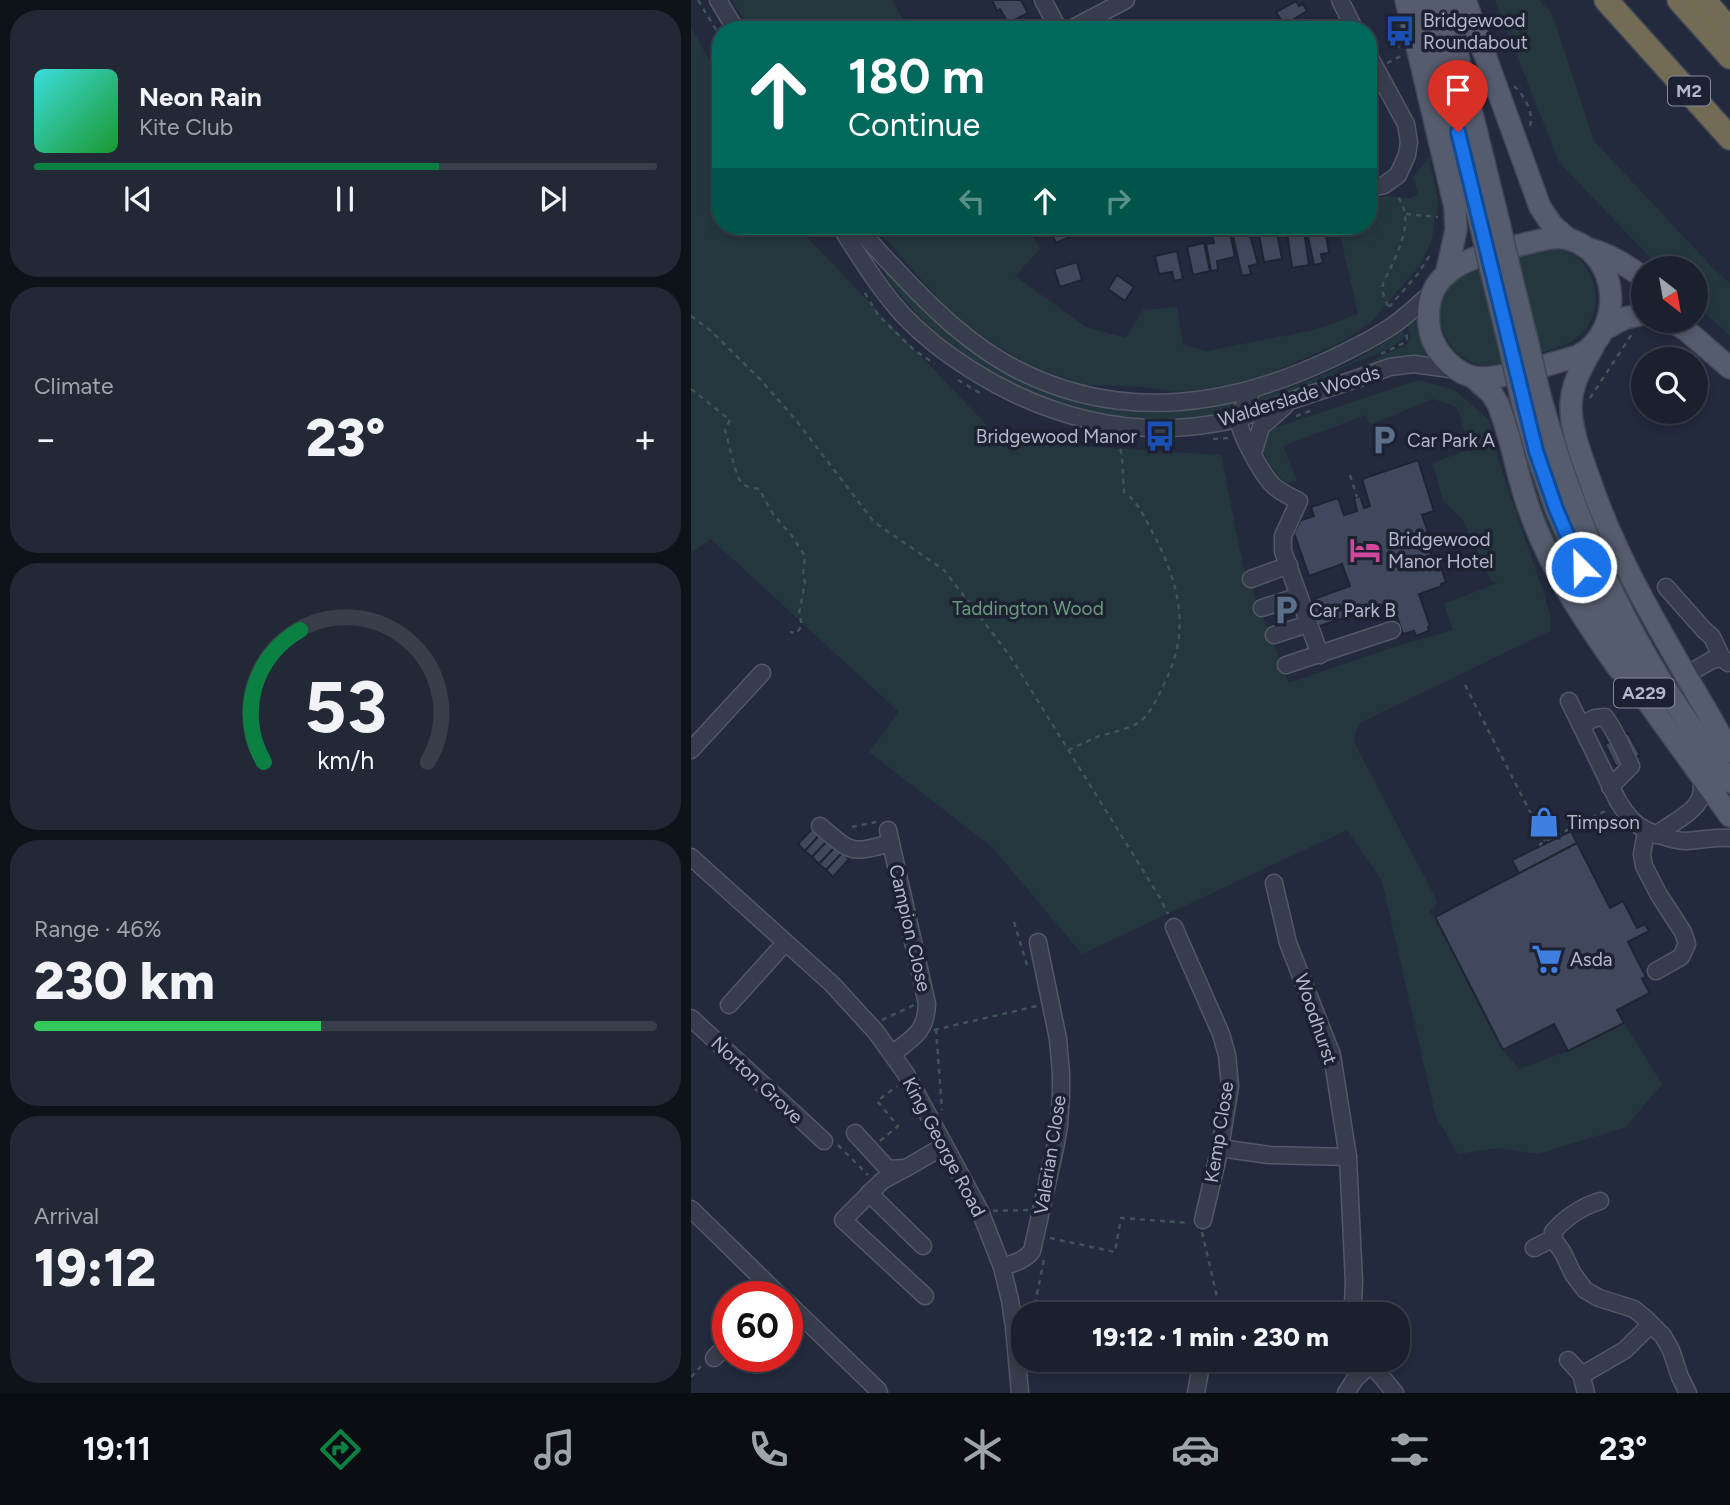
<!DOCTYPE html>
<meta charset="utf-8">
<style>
:root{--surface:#1a202e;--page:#232836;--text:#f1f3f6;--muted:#9fa3aa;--line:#383e4a;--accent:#0b8043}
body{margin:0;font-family:Figtree,sans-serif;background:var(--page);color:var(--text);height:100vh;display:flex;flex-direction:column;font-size:26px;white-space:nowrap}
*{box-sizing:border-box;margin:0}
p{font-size:23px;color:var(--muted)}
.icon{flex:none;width:38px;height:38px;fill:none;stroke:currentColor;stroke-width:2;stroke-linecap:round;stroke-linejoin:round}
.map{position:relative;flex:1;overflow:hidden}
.panel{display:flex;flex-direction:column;gap:10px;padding:10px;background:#0e1219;width:691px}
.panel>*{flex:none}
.guide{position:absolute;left:21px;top:21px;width:665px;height:214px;border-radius:28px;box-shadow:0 4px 10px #0003,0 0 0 2px var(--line);background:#00695c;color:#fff;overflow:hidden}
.needle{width:46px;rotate:149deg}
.fabs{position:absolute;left:940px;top:256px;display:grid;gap:14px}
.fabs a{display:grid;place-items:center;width:77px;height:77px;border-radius:50%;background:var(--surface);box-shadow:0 4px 10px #0003,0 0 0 2px var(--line);font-size:35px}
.speed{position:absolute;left:21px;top:1281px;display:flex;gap:14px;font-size:35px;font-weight:700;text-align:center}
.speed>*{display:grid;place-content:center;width:91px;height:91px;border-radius:50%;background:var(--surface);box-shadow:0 4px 10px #0003,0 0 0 2px var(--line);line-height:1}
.speed .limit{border:10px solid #d22;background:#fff;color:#111}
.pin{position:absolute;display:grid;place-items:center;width:60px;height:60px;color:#fff;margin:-72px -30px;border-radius:50% 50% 50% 0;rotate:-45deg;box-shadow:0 0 7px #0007}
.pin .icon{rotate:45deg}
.me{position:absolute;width:77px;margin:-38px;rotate:337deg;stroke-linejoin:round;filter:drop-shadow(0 0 5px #0008)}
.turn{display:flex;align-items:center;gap:24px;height:147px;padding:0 21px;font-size:32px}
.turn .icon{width:91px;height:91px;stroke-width:2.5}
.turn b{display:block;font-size:49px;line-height:60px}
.lanes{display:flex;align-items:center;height:66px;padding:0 21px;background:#0003;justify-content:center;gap:35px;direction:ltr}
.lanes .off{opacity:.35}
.big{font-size:52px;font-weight:800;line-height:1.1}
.panel .widget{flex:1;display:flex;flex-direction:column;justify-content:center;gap:10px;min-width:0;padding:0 24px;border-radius:28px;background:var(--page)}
.panel .dial{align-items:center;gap:0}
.dial svg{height:182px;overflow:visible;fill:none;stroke:var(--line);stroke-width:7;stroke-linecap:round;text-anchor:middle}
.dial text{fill:var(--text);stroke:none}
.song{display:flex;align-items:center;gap:21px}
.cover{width:84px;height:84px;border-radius:10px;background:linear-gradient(135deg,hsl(180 70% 55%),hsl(130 70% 35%))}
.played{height:7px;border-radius:4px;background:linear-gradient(90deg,var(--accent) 65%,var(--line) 65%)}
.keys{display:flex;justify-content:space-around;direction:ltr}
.heat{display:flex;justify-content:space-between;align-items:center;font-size:38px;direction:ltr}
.charge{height:10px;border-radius:5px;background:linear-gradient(90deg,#34c759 46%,var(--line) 0)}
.trip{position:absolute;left:320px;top:1302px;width:399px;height:70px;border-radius:28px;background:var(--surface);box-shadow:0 4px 10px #0003,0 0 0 2px var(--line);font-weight:800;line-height:70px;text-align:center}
.menu{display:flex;height:112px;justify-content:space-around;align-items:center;background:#0a0d12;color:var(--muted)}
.menu .icon{width:49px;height:49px}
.menu .on{color:var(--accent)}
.menu b{font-size:32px;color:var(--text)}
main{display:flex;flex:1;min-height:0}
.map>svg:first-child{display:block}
.green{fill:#25373e}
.building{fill:#3f485c;stroke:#1e2434;stroke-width:2}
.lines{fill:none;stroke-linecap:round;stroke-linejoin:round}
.minor-casing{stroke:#525868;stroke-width:19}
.major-casing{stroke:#404656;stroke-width:24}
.highway-casing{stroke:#3f4555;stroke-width:26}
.path{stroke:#405358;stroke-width:2.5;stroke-dasharray:5 5;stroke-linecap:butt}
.minor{stroke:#373d4d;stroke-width:16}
.major{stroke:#555c6d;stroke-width:21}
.highway{stroke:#736c54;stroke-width:23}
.major-bridge-casing{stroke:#404656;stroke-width:24;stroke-linecap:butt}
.major-bridge{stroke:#555c6d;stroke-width:21}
.route-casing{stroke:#114b97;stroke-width:18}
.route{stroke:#1a73e8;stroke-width:12}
.labels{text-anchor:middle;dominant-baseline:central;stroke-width:7;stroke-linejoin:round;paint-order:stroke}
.shield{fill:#1c2232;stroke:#868b9b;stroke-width:2}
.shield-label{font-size:18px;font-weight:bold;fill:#b3b8c8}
.poi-label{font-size:19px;fill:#b3b8c8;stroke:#1c2232;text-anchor:start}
.street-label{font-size:19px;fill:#b3b8c8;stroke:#1c2232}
.park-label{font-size:19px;fill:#6a9a7c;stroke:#1c2232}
</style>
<main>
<section class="panel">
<div class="widget">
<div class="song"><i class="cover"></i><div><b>Neon Rain</b><p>Kite Club</p></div></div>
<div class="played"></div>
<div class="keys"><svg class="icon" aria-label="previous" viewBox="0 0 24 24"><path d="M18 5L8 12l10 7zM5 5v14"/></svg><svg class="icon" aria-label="pause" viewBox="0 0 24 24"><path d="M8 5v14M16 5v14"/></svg><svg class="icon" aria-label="next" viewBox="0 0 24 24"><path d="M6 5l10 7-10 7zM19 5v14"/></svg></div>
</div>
<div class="widget"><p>Climate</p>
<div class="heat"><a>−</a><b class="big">23°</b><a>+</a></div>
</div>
<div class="widget dial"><svg viewBox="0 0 100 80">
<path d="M14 69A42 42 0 1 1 86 69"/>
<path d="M14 69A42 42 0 0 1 30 11" stroke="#0b8043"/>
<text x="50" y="56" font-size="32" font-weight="700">53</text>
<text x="50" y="72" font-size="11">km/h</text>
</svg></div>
<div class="widget"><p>Range · 46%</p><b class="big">230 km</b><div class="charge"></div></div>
<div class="widget"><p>Arrival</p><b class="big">19:12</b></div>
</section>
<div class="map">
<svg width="1039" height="1393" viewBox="0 0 1039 1393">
<rect width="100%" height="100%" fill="#232a3d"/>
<g class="green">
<path d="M41,0H201L218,30H59Z"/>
<path d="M804,0H848L861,14L903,141L1023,269L1039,283V336L1005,305L1004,268H969L868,162Z"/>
<path d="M0,27L30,81V226H109L114,235L311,441L530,455L552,566L598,683L706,646L762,630L753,604L807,583L799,580L772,520L752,500L742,463L779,449L766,407L742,399L679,425L675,415L592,446L606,481L596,483C582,473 577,461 571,446L580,429L727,380L764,390L798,420L811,471L853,594L859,614V631L669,723L665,731L663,742L746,901L744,906L738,912L744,917L812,1050L828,1069L877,1051L933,1023L971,1084L935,1127L847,1154L807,1148L767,1154L745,1117L691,881L656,830L391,954L301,847L178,752L208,712L20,539L0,553Z"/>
<path d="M738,158L747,201L741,239L730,264L680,322L651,342L578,374L536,386L492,392L451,387L393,385L339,366L285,332L254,306L183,226H335L349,249L324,276L395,327L435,338L452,310L486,307L492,345L516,351L623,330L667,314L647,226H677V198L695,196L719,198L728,194L721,178Z"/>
<path d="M857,249C864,250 873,250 879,253C906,267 913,308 893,331C881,344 865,348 849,353L826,255Z"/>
<path d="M790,268L812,364C801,365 790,367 780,362C749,348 736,302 765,280C771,274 781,271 790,268Z"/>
<path d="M197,272L243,319L407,405L447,410L482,412L550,402L544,411C434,437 316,403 235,324C220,308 207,292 194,275Z"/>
<path d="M723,320L726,321L727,333L735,355V358L651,375L717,344L720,334L715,326Z"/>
<path d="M711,331L714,336C705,350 665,361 649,369L646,371V378L559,407L566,397C577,393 588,392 598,388C635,375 680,354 711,331Z"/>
<path d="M820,396L901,610L897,613L857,535L814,401Z"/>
</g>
<g class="building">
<path d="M301,0H330L337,13L317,23L309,9L306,11Z"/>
<path d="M605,1L608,6L612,4L616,11L593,25L585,12Z"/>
<path d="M618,19L624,30H598Z"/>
<path d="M429,20L435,30H410Z"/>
<path d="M357,226H385L388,233L365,243Z"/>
<path d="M585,227L591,259L573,262L567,230Z"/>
<path d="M634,228L638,253L630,254L632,263L623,265L616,232Z"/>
<path d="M613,231L618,265L601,268L596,233Z"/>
<path d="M558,232L567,264L558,266L560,274L551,276L542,236Z"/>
<path d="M539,233L544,257L526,261L527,270L520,271L515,244L523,243L521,236Z"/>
<path d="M513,243L519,271L502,275L496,247Z"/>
<path d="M486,251L492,279L483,281L481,272L468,274L464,256Z"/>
<path d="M386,262L391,280L369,287L363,269Z"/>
<path d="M426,275L443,287L434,301L417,289Z"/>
<path d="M727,460L743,511L731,515L737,532L733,533L741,557L743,556L747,568L750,567L755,582L750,584L751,586L728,594L739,626L737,627L738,631L725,636L723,631L712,634L701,602L629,626L627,624L622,625L617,612L623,610L620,600L659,586L651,564L618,576L603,533L610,520L623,516L620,507L647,498L653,515L666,511L663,498L669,496L673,508L679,506L671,479Z"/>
<path d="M937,733L949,755L925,767L914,744Z"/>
<path d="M124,826L131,832L114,851L107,844Z"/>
<path d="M880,831L886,843L828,874L821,860Z"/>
<path d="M131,832L138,839L121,857L114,851Z"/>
<path d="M138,839L145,846L128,864L121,857Z"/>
<path d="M886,843L919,908L932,901L946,928L954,924L958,931L937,942L955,977L951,979L959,993L926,1010L933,1023L877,1051L863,1024L812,1050L744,917Z"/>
<path d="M145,846L152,852L135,870L128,864Z"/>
<path d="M152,852L158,859L142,877L135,870Z"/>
</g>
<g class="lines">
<g class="minor-casing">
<g id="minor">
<path d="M27,0L45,30"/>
<path d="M352,0L368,30"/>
<path d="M649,0L664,30"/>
<path d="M378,30L435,0"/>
<path d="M677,54L715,124L718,142L716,155L707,175L693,185L677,189"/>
<path d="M149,226C169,257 188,289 213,316C233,337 255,354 279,369C354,417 439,439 527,423C555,418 581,407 608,398C638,388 669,378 699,367L723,364L766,370"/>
<path d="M166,226C180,244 196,260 212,277C245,312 280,345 323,368C428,423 536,408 640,359C661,349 682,339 701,326C716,316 728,303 742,292"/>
<path d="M562,389C558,397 549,409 548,419C547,432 573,478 584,487C591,493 600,497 608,501L592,536V551L629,655"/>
<path d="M562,454L570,427L594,406"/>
<path d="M560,579L598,565"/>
<path d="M975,587L1013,630L1021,637L1031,658"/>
<path d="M571,608L608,596"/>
<path d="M583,635L617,624"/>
<path d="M595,665L701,630"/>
<path d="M995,675L1021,660L1031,658L1037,663"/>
<path d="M878,701L927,801C938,819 947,829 968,835C977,838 985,841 995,841C1010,840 1023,837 1039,838"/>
<path d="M890,725L904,718L914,717C925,732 932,749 940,766L919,787"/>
<path d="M0,750L71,673"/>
<path d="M129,826C161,853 158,854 200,843"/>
<path d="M197,830L236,1004C235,1032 222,1038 201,1054"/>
<path d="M955,832L951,854L953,866L968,895L992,932L996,944L990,957L965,971"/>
<path d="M965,835C985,818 1020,810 1009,775"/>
<path d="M0,857L141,984L185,1032L215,1074L289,1211L311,1267L319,1300L323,1327L329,1393"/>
<path d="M583,883L597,943L641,1055L657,1157L663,1282L662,1303L658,1314"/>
<path d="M483,927L530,1034L536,1055L539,1086L529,1148L512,1220"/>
<path d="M38,1005L94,943"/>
<path d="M0,1018L133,1141"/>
<path d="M164,1133L197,1169L215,1168L253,1146"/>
<path d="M529,1148L578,1155L657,1157"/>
<path d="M215,1168L191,1181L152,1220L234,1296"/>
<path d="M178,1193L232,1246"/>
<path d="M909,1201C890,1207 875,1217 862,1232L863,1240L872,1253L882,1274L894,1290L908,1298L943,1309L954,1318L972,1336L980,1350L989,1377L997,1393"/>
<path d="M0,1209L90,1297"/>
<path d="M843,1248L863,1238"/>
<path d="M311,1267C323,1263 333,1261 341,1251L364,1148L368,1126L370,1095V1073L367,1039L347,942"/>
<path d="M96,1302L187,1390L188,1393"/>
<path d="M23,1358L37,1344"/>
<path d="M677,1360L704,1393"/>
<path d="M877,1360L890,1374L895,1393"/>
<path d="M891,1375L934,1350L960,1324"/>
<path d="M505,1393L511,1360"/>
<path d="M655,1393L664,1379L680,1364"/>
</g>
</g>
<g class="major-casing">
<g id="major">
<path d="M715,0L764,207L765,230L755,275"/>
<path d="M734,0L790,227"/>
<path d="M753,0L808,223"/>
<path d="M774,0L849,207L861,225L876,238"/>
<path d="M860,238C865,238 872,237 877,239C930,254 934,331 887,356C863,363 804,382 782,377C766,373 750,358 743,343C737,332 737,319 738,307C742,269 782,257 813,249C829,245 844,241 860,238Z"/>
<path d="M898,249C918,254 936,266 952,277"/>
<path d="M820,275L837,344"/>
<path d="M802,279L819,348"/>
<path d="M978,320L995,330L1039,368"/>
<path d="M914,329L934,318L952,314"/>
<path d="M902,347C892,365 880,384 880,406C880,430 890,455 898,478C931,576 989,662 1039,752"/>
<path d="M782,377L801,394L807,404C820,436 825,471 836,503C856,564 891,617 928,669"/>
<path d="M849,396C876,494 914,589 967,676C989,712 1014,747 1039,782"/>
<path d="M831,401L845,451L865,509L917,625L959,705L1039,816"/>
</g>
</g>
<g class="highway-casing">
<g id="highway">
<path d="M915,0L1039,138"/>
<path d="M988,0L1039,57"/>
<path d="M1013,0L1039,30"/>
</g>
</g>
<g class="path">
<path d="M7,0L30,38"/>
<path d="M700,16C698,29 700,38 708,48"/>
<path d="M696,63L712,55"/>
<path d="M823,86C833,95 843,112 839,126"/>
<path d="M715,214L747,217"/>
<path d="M174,293L187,315L223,350L244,364"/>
<path d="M697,306C694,299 690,291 692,284C693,279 697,274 699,269C710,246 724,216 705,195"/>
<path d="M698,307L726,275L741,252"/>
<path d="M0,316L20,331L69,379L104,419L183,522L253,570L319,656L469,898L477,914"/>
<path d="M690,354L713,343L716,339L715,331"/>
<path d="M267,380L289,393"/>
<path d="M0,389L39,420L34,430C38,442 44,478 52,484C56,487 62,488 68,489L82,514L101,536L114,556L112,575L114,582L108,614L111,625L106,633L99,632"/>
<path d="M899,398L941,334"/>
<path d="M605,416L619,411"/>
<path d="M522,439L539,438"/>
<path d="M659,475L666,497"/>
<path d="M774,685L854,841"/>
<path d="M377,750C387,746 396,741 406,737C418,733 443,728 451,720C462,709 467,697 473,684C500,631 489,586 463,535C454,519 448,502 433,492L431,458L428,440"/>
<path d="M161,827L185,822"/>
<path d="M850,846L849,844L914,811"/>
<path d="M323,922L336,965"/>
<path d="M191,1020L223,1005"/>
<path d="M245,1029L251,1110"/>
<path d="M243,1030L346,1006"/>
<path d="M189,1141L207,1126L186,1101L206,1086"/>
<path d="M147,1145L177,1175"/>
<path d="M302,1211L337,1210"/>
<path d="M511,1232L530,1314"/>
<path d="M359,1238L424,1252L430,1218L499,1223"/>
<path d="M342,1314L353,1259"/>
<path d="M0,1377L12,1364"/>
</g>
<use href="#minor" class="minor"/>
<use href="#major" class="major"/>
<use href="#highway" class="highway"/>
<g class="major-bridge-casing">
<g id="major-bridge">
<path d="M808,223L820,275"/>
<path d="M790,227L802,279"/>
<path d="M837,344L849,396"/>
<path d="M819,348L831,401"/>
</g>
</g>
<use href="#major-bridge" class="major-bridge"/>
</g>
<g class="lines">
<g class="route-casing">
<path id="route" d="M767,132L845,451L865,509L890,567"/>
</g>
<use href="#route" class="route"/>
</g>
<defs>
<g id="bus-bare" transform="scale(2.415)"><path d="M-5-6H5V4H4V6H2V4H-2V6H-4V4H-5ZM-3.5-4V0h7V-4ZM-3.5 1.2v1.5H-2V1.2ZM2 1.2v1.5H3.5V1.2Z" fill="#1a4fb4" stroke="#1c2232" stroke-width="2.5" paint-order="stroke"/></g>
<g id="parking-bare" transform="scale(2.415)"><path d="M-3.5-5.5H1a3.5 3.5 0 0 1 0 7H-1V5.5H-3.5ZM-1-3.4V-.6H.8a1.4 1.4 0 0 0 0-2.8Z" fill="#5c6f8a" stroke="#1c2232" stroke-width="2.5" paint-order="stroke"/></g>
<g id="hotel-bare" transform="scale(2.415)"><path d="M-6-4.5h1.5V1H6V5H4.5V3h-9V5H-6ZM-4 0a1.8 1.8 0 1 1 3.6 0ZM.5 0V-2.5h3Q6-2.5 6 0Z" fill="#d1479c" stroke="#1c2232" stroke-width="2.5" paint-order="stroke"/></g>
<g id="shop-bare" transform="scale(2.415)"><path d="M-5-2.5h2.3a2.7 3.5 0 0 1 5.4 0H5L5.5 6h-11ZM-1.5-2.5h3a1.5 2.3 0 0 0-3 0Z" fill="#3f7fe0" stroke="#1c2232" stroke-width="2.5" paint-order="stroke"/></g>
<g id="supermarket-bare" transform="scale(2.415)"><path d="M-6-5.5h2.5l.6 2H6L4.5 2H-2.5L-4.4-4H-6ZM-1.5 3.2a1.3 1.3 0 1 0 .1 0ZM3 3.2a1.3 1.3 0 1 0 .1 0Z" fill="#3f7fe0" stroke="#1c2232" stroke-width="2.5" paint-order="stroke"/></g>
</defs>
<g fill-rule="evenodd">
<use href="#bus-bare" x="709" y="31"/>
<use href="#bus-bare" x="469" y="436"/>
<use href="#parking-bare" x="693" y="440"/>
<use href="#hotel-bare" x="674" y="550"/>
<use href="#parking-bare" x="595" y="610"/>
<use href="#shop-bare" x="853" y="822"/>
<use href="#supermarket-bare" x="856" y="959"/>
</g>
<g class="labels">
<g class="shield">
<rect x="977" y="76.5" width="42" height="29" rx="5"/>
<rect x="923" y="678.5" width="60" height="29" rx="5"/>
</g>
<g class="shield-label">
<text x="998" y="91">M2</text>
<text x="953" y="693">A229</text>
</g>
<g class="poi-label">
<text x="732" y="20">Bridgewood<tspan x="732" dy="22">Roundabout</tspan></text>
<text x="446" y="436" text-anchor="end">Bridgewood Manor</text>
<text x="716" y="440">Car Park A</text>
<text x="697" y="539">Bridgewood<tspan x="697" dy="22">Manor Hotel</tspan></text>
<text x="618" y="610">Car Park B</text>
<text x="876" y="822">Timpson</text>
<text x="879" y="959">Asda</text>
</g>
<g class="street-label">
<text transform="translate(608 396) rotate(-17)">Walderslade Woods</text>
<text transform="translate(219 928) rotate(77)">Campion Close</text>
<text transform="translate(625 1019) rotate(71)">Woodhurst</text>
<text transform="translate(66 1080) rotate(43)">Norton Grove</text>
<text transform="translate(528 1132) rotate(-81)">Kemp Close</text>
<text transform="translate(253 1147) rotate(62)">King George Road</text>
<text transform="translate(359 1155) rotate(-81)">Valerian Close</text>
</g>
<g class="park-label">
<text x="337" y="608">Taddington Wood</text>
</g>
</g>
</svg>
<div class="fabs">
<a><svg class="needle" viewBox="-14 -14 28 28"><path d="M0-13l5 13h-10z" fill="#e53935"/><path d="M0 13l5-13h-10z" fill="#9fa3aa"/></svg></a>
<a><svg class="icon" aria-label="search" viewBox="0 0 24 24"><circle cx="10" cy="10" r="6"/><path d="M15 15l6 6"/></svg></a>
</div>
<div class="speed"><div class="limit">60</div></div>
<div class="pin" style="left:767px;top:132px;background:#d93025"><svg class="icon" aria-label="arrive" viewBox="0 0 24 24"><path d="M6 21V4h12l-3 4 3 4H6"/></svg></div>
<svg class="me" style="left:890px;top:567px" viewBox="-20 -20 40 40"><circle r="17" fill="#1a73e8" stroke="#fff" stroke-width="3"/><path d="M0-11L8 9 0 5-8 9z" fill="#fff"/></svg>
<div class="trip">19:12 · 1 min · 230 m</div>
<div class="guide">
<div class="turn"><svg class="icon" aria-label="ahead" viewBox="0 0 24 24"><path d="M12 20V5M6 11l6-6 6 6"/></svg><div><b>180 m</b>Continue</div></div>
<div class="lanes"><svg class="icon off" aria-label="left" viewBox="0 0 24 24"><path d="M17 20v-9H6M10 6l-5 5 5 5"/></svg><svg class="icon" aria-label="ahead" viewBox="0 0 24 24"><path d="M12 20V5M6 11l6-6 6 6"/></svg><svg class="icon off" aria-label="right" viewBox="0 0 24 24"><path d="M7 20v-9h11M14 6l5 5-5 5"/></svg></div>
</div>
</div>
</main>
<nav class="menu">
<b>19:11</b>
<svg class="icon on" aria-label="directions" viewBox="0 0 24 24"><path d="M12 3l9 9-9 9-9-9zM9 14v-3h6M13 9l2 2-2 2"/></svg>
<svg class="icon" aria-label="music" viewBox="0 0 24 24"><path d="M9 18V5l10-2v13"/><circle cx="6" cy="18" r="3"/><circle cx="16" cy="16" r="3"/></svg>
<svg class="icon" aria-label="phone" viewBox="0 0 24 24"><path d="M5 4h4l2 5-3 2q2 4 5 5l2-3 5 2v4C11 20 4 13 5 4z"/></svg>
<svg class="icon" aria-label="climate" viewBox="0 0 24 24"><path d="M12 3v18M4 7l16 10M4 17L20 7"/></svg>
<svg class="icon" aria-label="car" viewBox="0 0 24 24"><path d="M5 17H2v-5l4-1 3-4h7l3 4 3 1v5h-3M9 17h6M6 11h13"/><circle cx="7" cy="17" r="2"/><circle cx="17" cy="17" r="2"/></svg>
<svg class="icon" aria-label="filters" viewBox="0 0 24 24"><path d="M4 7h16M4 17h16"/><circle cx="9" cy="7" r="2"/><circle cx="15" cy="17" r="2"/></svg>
<b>23°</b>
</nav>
